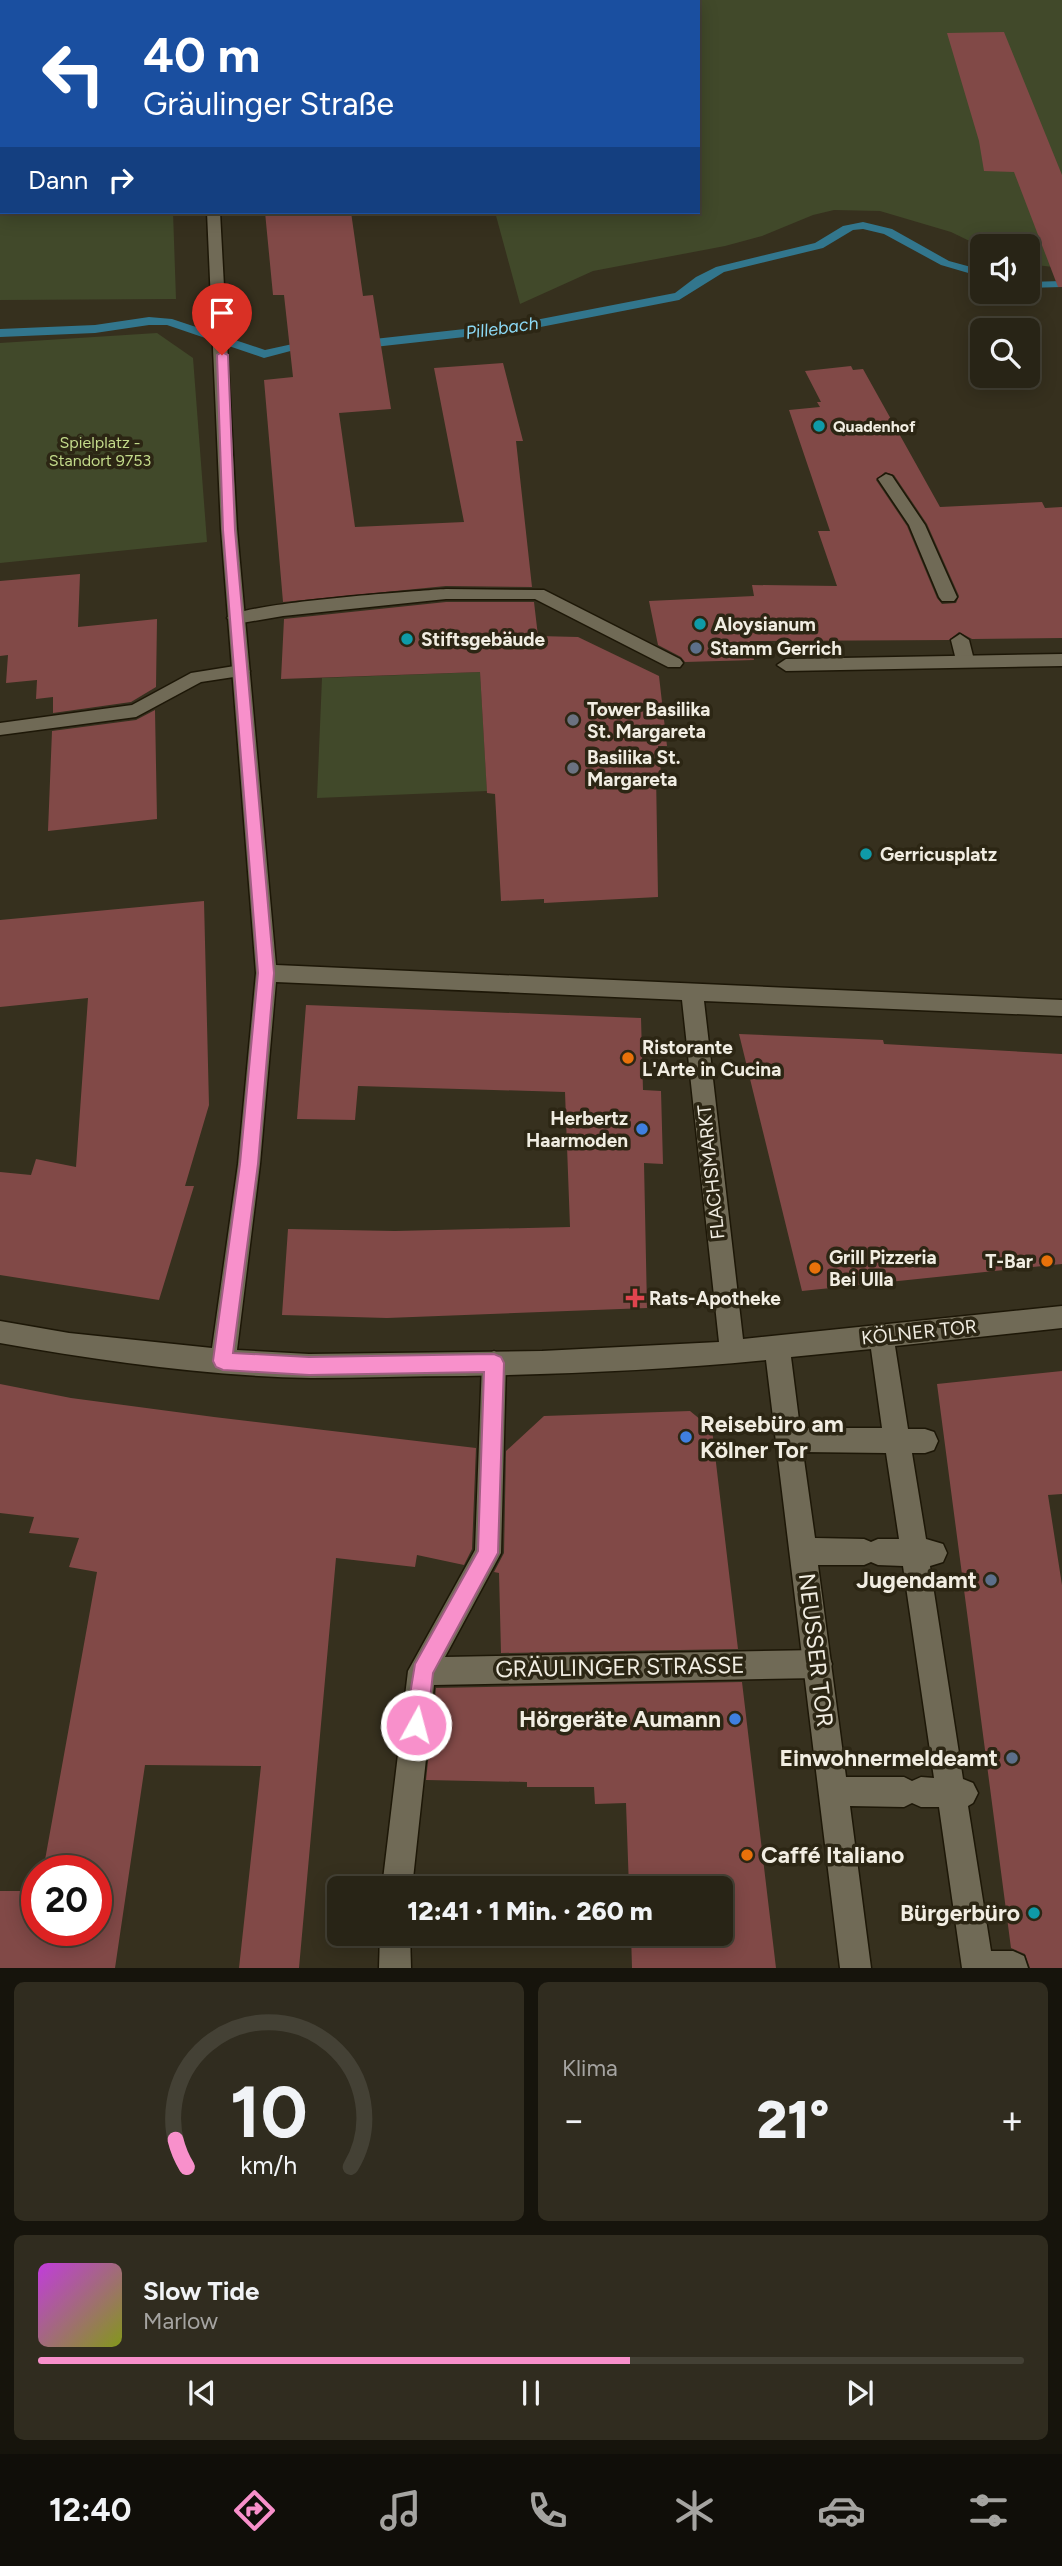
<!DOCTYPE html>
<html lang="de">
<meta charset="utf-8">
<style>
:root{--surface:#282416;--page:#302c1f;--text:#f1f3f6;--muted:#a5a4a1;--line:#444135;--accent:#f890cb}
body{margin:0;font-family:Figtree,sans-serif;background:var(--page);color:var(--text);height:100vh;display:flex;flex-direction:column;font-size:26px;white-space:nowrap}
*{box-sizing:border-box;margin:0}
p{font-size:23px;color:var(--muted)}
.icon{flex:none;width:38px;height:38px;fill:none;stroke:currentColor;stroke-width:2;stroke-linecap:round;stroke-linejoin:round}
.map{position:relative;height:1968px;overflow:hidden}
.panel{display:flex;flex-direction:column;gap:14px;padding:14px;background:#16140c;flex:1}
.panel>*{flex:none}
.hud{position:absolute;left:0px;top:0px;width:700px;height:214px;box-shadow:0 4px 18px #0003,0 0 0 2px var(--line);background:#1a4fa0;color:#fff;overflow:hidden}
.controls{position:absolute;left:970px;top:234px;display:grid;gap:14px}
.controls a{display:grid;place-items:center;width:70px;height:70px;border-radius:10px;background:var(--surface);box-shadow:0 4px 18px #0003,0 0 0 2px var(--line);font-size:35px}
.speed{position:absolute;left:21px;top:1855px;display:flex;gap:14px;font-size:35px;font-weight:700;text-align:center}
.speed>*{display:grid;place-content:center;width:91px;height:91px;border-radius:50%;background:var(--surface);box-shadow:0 4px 18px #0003,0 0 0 2px var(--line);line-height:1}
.speed .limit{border:10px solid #d22;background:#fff;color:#111}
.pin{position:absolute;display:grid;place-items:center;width:60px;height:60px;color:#fff;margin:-72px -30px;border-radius:50% 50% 50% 0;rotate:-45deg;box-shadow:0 0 7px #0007}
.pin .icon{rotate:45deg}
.me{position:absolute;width:77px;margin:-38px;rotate:7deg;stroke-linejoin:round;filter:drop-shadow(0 0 5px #0008)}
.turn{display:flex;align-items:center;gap:24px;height:147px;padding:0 28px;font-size:32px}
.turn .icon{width:91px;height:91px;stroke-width:2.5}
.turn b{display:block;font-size:49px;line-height:60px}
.then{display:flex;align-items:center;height:66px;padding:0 28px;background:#0003;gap:14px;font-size:26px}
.big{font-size:52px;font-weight:800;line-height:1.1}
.panel .widget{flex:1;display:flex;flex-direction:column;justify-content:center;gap:10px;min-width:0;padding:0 24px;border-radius:10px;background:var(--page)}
.panel .dial{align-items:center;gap:0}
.dial svg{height:182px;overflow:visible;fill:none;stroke:var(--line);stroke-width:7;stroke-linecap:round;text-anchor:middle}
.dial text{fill:var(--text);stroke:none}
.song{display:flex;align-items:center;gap:21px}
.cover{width:84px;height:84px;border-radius:10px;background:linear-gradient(135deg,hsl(290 70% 55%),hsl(70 70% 35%))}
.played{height:7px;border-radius:4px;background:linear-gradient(90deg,var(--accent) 60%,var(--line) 60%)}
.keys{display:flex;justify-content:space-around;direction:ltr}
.heat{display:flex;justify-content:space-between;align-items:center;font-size:38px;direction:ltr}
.panel .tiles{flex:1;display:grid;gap:14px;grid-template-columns:1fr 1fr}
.widget:last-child{grid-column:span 2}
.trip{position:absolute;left:327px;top:1876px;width:406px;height:70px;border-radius:10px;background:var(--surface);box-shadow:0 4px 18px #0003,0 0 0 2px var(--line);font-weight:800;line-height:70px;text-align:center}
.dock{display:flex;height:112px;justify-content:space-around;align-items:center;background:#100e09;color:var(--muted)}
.dock .icon{width:49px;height:49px}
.dock .active{color:var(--accent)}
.dock b{font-size:32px;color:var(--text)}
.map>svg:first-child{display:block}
.green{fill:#41492a}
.forest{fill:#5f6d39}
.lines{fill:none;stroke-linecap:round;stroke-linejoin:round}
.stream{fill:#32768d;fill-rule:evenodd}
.building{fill:#814947;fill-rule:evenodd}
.lane-casing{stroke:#1d1707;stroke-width:3}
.street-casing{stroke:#1d1707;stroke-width:3}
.lane{fill:#706a56;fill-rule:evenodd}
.street{fill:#706a56;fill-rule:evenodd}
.route{fill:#f890cb;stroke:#a15e84;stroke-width:2}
.culture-dot{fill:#0f9aa8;stroke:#2c2614;stroke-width:2.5}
.service-dot{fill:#5c6f8a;stroke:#2c2614;stroke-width:2.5}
.worship-dot{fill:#6b7280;stroke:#2c2614;stroke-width:2.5}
.food-dot{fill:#e8710a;stroke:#2c2614;stroke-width:2.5}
.shop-dot{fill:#3f7fe0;stroke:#2c2614;stroke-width:2.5}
.health-dot{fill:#e0444e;stroke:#2c2614;stroke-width:2.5}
.labels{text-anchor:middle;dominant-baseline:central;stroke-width:7;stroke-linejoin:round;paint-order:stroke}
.far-poi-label{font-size:16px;font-weight:bold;fill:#f1ede2;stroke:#2c2614;text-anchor:start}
.far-park-label{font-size:16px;fill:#c3da8a;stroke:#2c2614}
.far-water-label{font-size:18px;font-style:italic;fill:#8cd9f5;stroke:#2c2614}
.poi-label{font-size:19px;font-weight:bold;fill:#f1ede2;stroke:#2c2614;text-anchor:start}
.street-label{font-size:19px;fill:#f1ede2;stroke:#2c2614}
.near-poi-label{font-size:23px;font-weight:bold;fill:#f1ede2;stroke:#2c2614;text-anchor:end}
.near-street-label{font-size:23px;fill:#f1ede2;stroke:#2c2614}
</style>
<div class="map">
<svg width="1062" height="1968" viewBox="0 0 1062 1968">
<rect width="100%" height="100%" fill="#36301e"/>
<g class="green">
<path d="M294,0H1062V268L1027,264V247H982L951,232L880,211L834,210L813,215L762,236L725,246L593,271L520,304L495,212H698V2H291Z"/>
<path d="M0,41L2,212H173L176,299L0,300Z"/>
<path d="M157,333L193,358L207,542L0,563V343Z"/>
<path d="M480,672L487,791L317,798L322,678Z"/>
</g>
<path class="forest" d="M0,0H275L2,2L0,40Z"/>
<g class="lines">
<g class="stream">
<path d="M863,222L892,229L949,261L982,270V277L941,265L884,234L863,229L853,230L823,248L724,272L679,300L520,331L356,349L350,345L356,341L520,323L675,293L696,277L716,267L815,243L843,226Z"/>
<path d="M1062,281V287L1027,288V282Z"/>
<path d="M149,317L172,319L265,350L311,340L317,344L264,358L167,325H149L95,333L0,337V329L95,325Z"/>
</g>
</g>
<g class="building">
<path d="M1004,32L1062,175V287H1058L1014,172L984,171L979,141L947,33Z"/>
<path d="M265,212H351L363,296L373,295L391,409L339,413L355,527L464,522L434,368L503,363L523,441H516L532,587L446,586L283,602L264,380L293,377L284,295H273Z"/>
<path d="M851,366L853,370L863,369L940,507L1042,502L1045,508L1062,507V638L972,639L959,632L949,640L750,641L754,660L685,662L681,657L658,645L649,601L754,596L752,585L837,586L818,531H830L789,410L820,407L817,402H821L805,371ZM885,472L894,475L927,524L959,596L956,603L942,604L937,598L907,526L876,480Z"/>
<path d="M80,574L78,627L157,619L156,687L131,702L53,713V697L36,699L37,680L6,683L8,655L0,656V581Z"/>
<path d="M446,602H534L538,636L578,637L659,676L667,746H658L661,772L656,773L658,897L544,903V899L501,901L495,794L487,793L480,672L281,679L284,619Z"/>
<path d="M155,710L157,819L48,831L52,731L136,720Z"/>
<path d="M204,901L209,1105L185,1186H194L159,1300L0,1275V1172L31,1175L36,1159L76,1167L88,998L0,1007V920Z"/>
<path d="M306,1005L641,1018L643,1090L661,1091L663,1164L644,1163L647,1308L387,1318L282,1315L288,1229L395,1231L570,1227L565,1092L358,1086L355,1120L297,1119Z"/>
<path d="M739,1034L883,1040L884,1044L1062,1054V1264L802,1291Z"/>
<path d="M1062,1371V1494L1048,1495L1062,1585V1968H1030L1025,1954L1011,1948L937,1384Z"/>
<path d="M0,1384L71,1398L214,1417L476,1448L472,1549L464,1565L417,1555L415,1567L336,1558L299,1968H239L261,1766L145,1765L115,1968H0V1891H37V1930H96V1871H43L97,1572L69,1567L79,1538L29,1533L34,1517L0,1513Z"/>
<path d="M690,1411L712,1429L738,1649L501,1653L499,1573L494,1572L504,1553L506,1451L544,1416Z"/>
<path d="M742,1682L776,1968H632L631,1934H721V1888H629L626,1803L595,1804L594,1787H527V1782L426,1780L436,1688Z"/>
</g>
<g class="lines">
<g class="lane-casing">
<g id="lane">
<path d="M886,474L892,476L925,525L957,597L954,601H942L939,597L909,525L878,479Z"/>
<path d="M446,589L544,590L680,659L683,663L680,667H668L535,599H446L283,616L236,624L227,618C239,603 416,591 446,589Z"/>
<path d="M960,634L969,640L974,660L965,666L956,660L951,640Z"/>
<path d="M241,665L250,671L247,675L201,682L136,717L0,735V723L132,705L191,673Z"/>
<path d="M494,1351L503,1355L506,1363L501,1553L445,1657L818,1650L828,1654L832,1664L828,1674L818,1678L434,1685L412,1888H382L408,1671L475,1550L482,1363L485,1355Z"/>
<path d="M380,1934H410L411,1968H379Z"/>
</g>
</g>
<g class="street-casing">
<g id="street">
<path d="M207,212H220L237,529L276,965L1062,1000V1016L704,1001L743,1339L1062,1306V1328L895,1346L908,1429H925L934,1432L938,1441L934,1450L925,1453H912L926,1539L943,1544L947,1553L943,1562L930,1566L963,1779L973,1783L978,1793L973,1803L968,1806L991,1951H1013L1024,1956L1028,1968H962L939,1807H921L912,1803L904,1807L850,1806L871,1968H840L766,1360C666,1370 565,1374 464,1376C413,1376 362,1378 311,1378C207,1376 102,1361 0,1343V1321L69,1333L212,1348L238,1164L256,973L221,529ZM276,982L682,1000L719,1342L542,1351L309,1354L237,1350L260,1164ZM871,1349L882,1428H800L791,1357ZM803,1452L886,1453L899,1539H878L871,1542L864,1539L815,1538ZM871,1562L878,1565L903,1566L934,1778L921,1777L912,1781L904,1777H846L818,1565H864Z"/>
<path d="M1062,654V666L786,671L777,665L786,659Z"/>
</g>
</g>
<use href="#lane" class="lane"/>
<use href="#street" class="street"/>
</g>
<path class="route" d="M222,352L228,355L235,530L274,973L258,1164L233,1353L309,1357L494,1354L501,1357L504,1363L498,1553L433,1673L427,1725L424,1733L416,1736L408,1733L405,1725L415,1664L478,1551L484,1372L309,1375L223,1370L216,1367L213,1361L240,1164L258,973L223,530L217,355Z"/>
<g class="culture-dot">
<circle cx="819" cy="426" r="7"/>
<circle cx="700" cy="624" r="7"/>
<circle cx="407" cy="639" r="7"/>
<circle cx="866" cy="854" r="7"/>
<circle cx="1034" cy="1913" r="7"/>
</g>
<g class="service-dot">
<circle cx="696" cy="648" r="7"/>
<circle cx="991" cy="1580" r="7"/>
<circle cx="1012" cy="1758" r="7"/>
</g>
<g class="worship-dot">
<circle cx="573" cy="720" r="7"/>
<circle cx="573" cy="768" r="7"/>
</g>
<g class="food-dot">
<circle cx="628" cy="1058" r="7"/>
<circle cx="1047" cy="1261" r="7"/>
<circle cx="815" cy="1268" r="7"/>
<circle cx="747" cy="1855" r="7"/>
</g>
<g class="shop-dot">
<circle cx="642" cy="1129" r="7"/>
<circle cx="686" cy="1437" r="7"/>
<circle cx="735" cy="1719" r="7"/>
</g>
<path class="health-dot" d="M631.5 1287.5h7v7h7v7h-7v7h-7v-7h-7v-7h7z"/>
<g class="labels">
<g class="far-poi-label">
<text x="833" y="426">Quadenhof</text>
</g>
<g class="far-park-label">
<text x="100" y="442">Spielplatz -<tspan x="100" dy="18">Standort 9753</tspan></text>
</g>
<g class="far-water-label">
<text transform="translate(502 328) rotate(-8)">Pillebach</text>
</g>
<g class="poi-label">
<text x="714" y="624">Aloysianum</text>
<text x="421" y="639">Stiftsgebäude</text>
<text x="710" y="648">Stamm Gerrich</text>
<text x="587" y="709">Tower Basilika<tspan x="587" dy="22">St. Margareta</tspan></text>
<text x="587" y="757">Basilika St.<tspan x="587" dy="22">Margareta</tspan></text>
<text x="880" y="854">Gerricusplatz</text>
<text x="642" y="1047">Ristorante<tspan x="642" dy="22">L'Arte in Cucina</tspan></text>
<text x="628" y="1118" text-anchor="end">Herbertz<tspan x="628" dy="22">Haarmoden</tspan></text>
<text x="829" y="1257">Grill Pizzeria<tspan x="829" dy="22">Bei Ulla</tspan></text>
<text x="1033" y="1261" text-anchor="end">T-Bar</text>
<text x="649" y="1298">Rats-Apotheke</text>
</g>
<g class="street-label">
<text transform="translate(711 1172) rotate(-96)">FLACHSMARKT</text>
<text transform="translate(919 1332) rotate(-6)">KÖLNER TOR</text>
</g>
<g class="near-poi-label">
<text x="700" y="1424" text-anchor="start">Reisebüro am<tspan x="700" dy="26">Kölner Tor</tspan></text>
<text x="977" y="1580">Jugendamt</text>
<text x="721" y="1719">Hörgeräte Aumann</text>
<text x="998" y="1758">Einwohnermeldeamt</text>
<text x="761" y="1855" text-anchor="start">Caffé Italiano</text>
<text x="1020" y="1913">Bürgerbüro</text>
</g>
<g class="near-street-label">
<text transform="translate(816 1650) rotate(83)">NEUSSER TOR</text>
<text transform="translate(620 1667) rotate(-1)">GRÄULINGER STRASSE</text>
</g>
</g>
</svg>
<div class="controls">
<a><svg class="icon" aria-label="sound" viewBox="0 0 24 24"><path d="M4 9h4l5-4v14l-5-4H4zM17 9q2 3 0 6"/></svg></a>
<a><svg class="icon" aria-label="search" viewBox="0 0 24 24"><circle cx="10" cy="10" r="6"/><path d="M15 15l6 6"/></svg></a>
</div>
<div class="speed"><div class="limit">20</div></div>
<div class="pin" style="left:222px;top:355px;background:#d93025"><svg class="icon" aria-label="arrive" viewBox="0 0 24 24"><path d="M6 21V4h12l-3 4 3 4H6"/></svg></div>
<svg class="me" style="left:416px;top:1725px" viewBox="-20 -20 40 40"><circle r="17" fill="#f890cb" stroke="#fff" stroke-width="3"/><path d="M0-11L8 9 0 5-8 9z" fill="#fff"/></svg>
<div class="trip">12:41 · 1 Min. · 260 m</div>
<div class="hud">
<div class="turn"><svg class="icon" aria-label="left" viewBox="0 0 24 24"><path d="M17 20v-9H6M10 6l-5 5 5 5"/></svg><div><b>40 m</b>Gräulinger Straße</div></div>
<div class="then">Dann<svg class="icon" aria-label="right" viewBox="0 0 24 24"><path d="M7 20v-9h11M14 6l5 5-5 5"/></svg></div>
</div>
</div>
<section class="panel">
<div class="tiles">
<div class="widget dial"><svg viewBox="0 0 100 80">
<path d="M14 69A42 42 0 1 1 86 69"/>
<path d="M14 69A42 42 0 0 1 9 57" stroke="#f890cb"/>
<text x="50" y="56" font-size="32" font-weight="700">10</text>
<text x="50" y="72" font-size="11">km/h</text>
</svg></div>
<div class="widget"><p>Klima</p>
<div class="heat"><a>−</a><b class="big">21°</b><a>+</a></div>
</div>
<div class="widget">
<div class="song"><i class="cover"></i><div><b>Slow Tide</b><p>Marlow</p></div></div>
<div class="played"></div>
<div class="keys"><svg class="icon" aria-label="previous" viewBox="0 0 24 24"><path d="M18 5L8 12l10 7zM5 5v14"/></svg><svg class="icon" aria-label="pause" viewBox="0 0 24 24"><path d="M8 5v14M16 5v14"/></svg><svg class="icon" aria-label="next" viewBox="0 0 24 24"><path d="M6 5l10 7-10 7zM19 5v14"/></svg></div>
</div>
</div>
</section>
<nav class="dock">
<b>12:40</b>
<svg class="icon active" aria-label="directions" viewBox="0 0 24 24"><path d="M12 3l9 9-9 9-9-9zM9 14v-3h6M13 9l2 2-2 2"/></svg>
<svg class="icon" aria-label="music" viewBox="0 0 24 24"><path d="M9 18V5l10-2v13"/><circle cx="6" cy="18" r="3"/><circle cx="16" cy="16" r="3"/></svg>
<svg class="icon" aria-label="phone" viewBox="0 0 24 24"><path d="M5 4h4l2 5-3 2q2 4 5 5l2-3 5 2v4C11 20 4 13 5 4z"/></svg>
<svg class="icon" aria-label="climate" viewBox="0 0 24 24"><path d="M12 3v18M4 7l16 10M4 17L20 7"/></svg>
<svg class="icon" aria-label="car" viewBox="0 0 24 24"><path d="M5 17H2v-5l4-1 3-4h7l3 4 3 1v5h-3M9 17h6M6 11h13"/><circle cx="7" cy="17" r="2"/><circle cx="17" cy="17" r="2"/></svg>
<svg class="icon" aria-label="filters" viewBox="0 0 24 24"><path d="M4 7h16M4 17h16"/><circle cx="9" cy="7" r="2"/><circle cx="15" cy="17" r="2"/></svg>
</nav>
